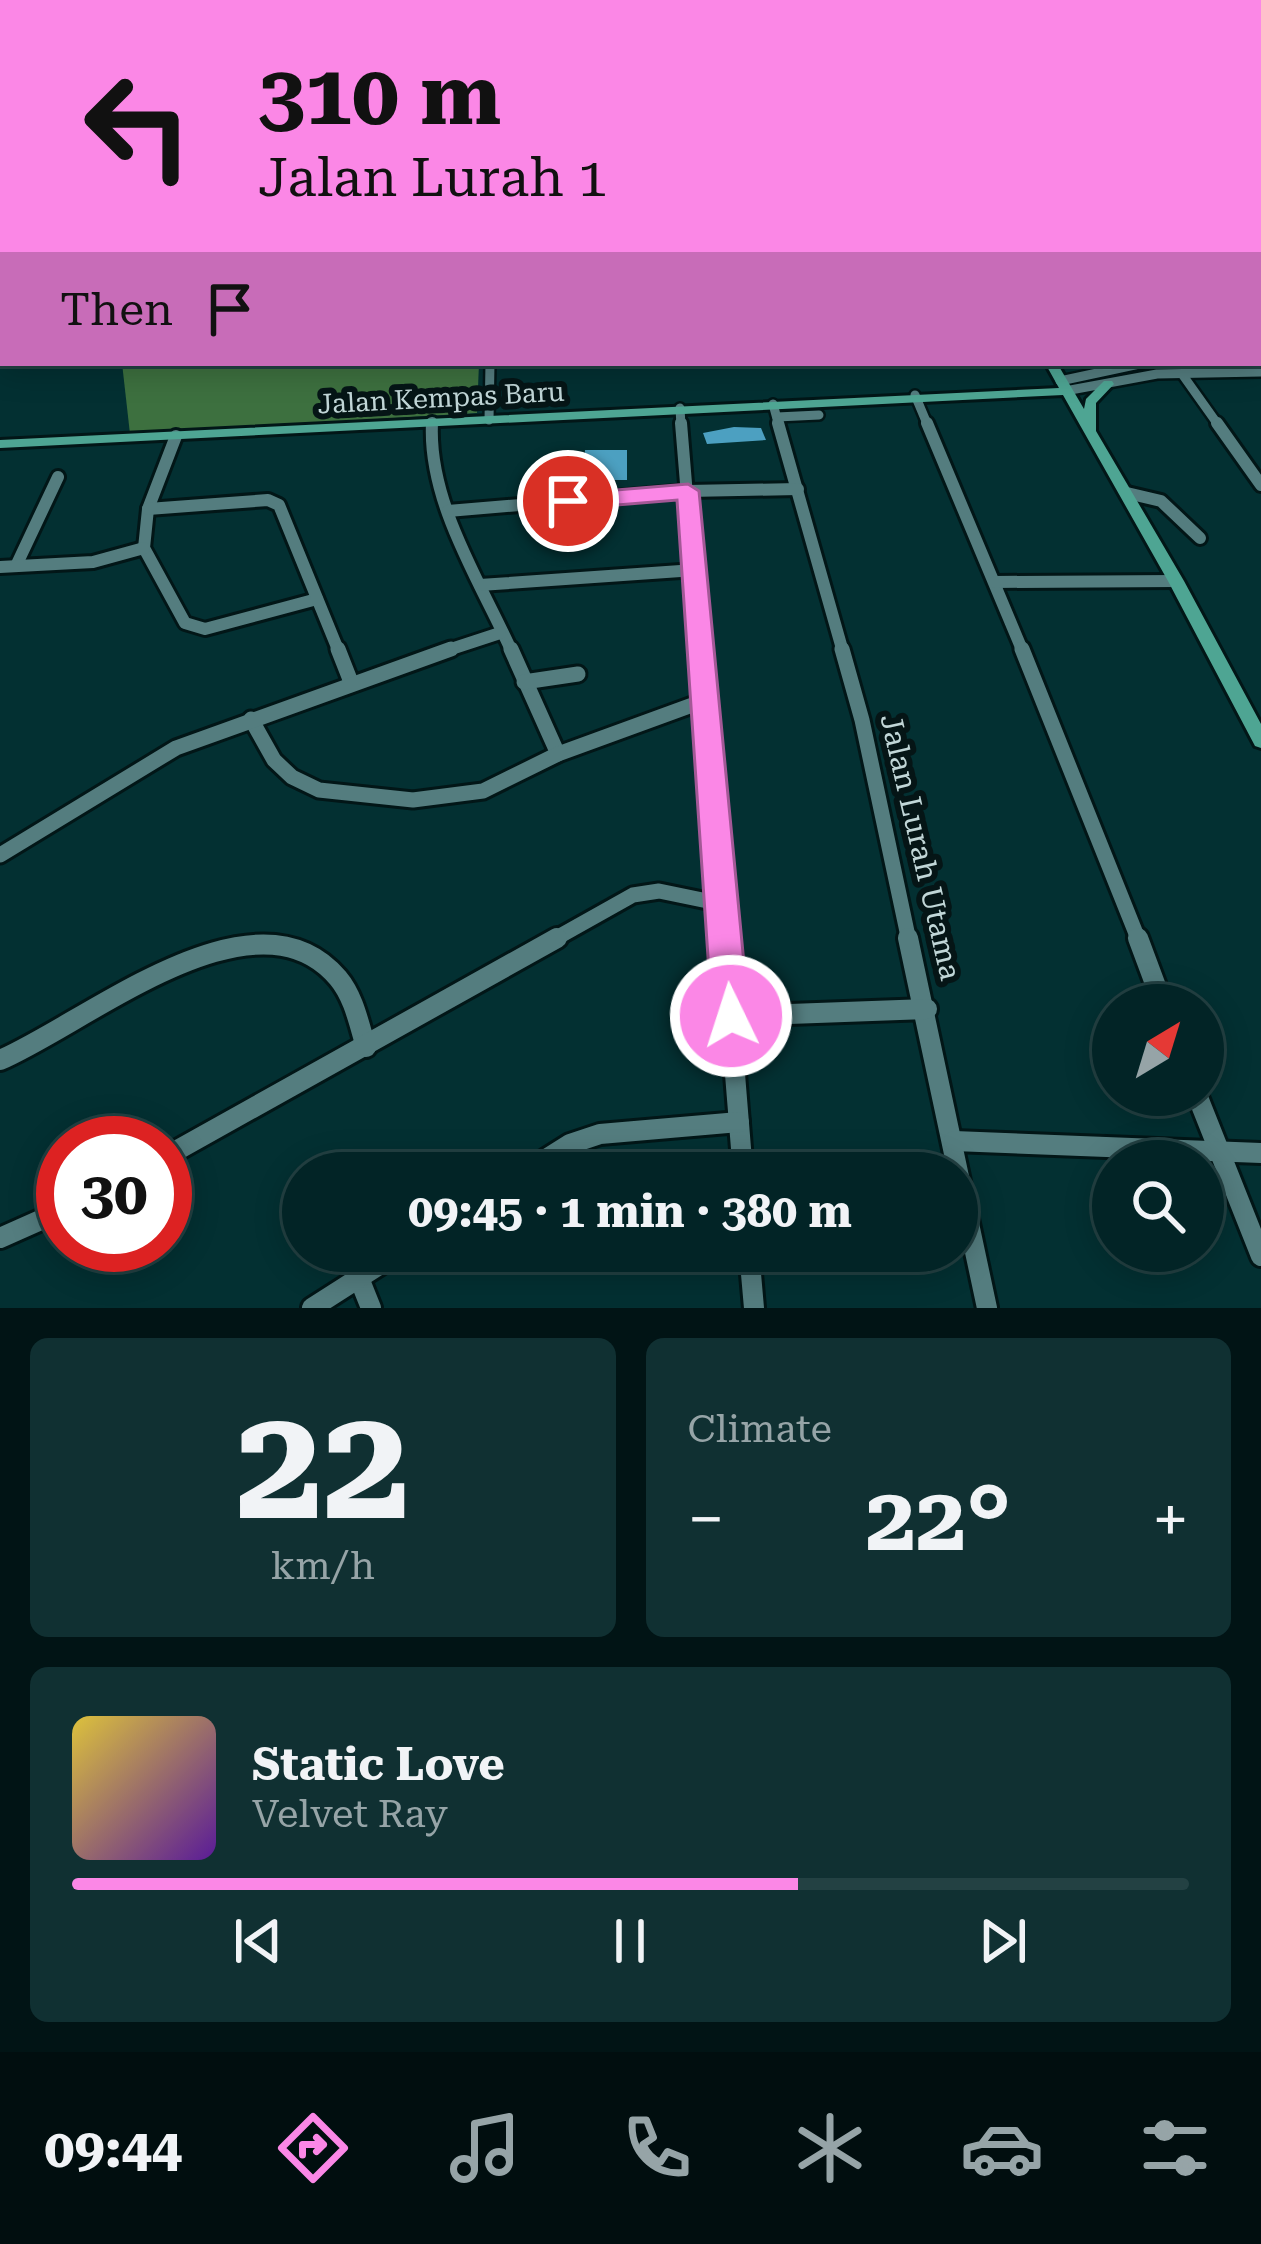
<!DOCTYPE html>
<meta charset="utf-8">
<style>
:root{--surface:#022426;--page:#103032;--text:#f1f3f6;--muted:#96a4a7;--line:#234143;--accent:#fb87e6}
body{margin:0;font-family:"Roboto Serif",serif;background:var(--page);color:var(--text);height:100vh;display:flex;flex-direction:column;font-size:45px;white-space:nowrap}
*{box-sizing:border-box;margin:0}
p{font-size:39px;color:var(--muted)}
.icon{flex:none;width:66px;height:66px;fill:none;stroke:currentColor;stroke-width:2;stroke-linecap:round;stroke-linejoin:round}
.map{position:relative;height:1308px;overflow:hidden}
.sheet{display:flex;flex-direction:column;gap:30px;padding:30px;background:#011415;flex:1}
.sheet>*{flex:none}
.banner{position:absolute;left:0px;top:0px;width:1263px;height:366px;box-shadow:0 6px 30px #0003,0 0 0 3px var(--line);background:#fb87e6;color:#111;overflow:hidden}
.needle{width:78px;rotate:38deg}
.buttons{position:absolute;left:1092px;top:984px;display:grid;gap:24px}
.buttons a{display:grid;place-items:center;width:132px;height:132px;border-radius:50%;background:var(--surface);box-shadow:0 6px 30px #0003,0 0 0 3px var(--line);font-size:60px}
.speed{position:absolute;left:36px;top:1116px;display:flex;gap:24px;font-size:60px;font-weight:700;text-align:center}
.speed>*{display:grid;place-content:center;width:156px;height:156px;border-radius:50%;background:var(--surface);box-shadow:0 6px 30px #0003,0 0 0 3px var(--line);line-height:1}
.speed .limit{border:18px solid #d22;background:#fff;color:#111}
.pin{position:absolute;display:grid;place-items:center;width:102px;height:102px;color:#fff;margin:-51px;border:6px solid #fff;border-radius:50%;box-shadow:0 3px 12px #0007}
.me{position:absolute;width:132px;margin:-66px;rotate:356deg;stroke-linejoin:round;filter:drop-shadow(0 0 9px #0008)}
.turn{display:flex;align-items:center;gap:42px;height:252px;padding:0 60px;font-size:54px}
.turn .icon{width:156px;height:156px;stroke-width:2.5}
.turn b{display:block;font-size:84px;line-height:102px}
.then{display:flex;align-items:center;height:114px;padding:0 60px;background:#0003;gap:24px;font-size:45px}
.big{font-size:90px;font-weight:700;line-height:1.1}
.sheet .widget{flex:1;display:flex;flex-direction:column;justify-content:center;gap:18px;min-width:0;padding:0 42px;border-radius:18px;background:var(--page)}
.sheet .dial{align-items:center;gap:0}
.dial b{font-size:156px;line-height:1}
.song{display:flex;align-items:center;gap:36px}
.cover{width:144px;height:144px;border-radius:18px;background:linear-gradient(135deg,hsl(50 70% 55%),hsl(270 70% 35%))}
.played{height:12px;border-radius:6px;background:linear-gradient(90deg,var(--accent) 65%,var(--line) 65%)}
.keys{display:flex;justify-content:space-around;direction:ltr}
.heat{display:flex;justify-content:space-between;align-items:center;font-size:66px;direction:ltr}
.sheet .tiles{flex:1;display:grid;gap:30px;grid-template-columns:1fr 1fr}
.widget:last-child{grid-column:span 2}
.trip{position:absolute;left:282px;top:1152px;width:696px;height:120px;border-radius:60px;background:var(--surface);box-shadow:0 6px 30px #0003,0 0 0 3px var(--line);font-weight:700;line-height:120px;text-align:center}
.tab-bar{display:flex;height:192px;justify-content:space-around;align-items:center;background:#010e0f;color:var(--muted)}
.tab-bar .icon{width:84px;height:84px}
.tab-bar .current{color:var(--accent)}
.tab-bar b{font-size:54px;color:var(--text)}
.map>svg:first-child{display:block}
.forest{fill:#3d703f}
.building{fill:#4ca0c1}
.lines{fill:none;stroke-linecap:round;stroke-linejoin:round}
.minor-far4-casing{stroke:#021617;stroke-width:9}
.minor-far3-casing{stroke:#021617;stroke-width:14}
.minor-far2-casing{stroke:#021617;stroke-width:18}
.minor-far1-casing{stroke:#021617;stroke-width:21}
.minor-casing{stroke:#021617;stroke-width:26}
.major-casing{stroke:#021617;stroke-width:6}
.minor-far4{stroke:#547d7f;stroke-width:6}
.minor-far3{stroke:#547d7f;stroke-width:9}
.minor-far2{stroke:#547d7f;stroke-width:12}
.minor-far1{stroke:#547d7f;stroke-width:15}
.minor{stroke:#547d7f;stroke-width:20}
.major{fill:#4ea593;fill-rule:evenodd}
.rail{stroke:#84a1a2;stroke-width:3}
.route{fill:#fb87e6;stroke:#a35896;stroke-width:3}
.labels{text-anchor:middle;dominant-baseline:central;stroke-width:12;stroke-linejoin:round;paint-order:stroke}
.far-street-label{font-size:27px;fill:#c1d6d7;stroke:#051516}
.street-label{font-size:30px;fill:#c1d6d7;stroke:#051516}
</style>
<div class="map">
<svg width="1261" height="1308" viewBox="0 0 1261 1308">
<rect width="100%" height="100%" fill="#033032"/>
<path class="forest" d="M122,363H479L477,413L130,434Z"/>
<g class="building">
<path d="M734,427L761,428L766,440L707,444L703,433Z"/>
<path d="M585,450H627V480H584Z"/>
</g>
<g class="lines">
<g class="minor-far4-casing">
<g id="minor-far4">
<path d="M1071,0L1079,3"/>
<path d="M1113,0L1120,3"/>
<path d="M1186,0L1193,3"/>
<path d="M1023,3L1054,0"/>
<path d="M1232,3L1260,0"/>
</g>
</g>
<g class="minor-far3-casing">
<g id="minor-far3">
<path d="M1182,374L1219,426"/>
<path d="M1060,381L1144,363"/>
<path d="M1065,391L1157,374L1261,372"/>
<path d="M915,395L928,426"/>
<path d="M773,404L779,426"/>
<path d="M680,408L681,426"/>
<path d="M777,417L819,415"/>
<path d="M489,420L490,363"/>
</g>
</g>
<g class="minor-far2-casing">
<g id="minor-far2">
<path d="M432,423C428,502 480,581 512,652"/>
<path d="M681,423L700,652"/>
<path d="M778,423L843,652"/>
<path d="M927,423L1023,652"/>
<path d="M1217,423L1261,485"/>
<path d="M176,436L148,509L144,548L185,623L205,629L317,599"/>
<path d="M1127,493L1161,501L1200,538"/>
<path d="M148,509L268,500L279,505L339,652"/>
<path d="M448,511L688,491L798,489"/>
<path d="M16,566L58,477"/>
<path d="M0,567L93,562L144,548"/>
<path d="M995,582L1176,581"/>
<path d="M480,585L695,570"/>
<path d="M442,652L500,633"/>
</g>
</g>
<g class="minor-far1-casing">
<g id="minor-far1">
<path d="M338,649L351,682"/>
<path d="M511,649L558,754"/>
<path d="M700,649L724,941"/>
<path d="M842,649L862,720L909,941"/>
<path d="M1022,649L1139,941"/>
<path d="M524,682L578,674"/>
<path d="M251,719L274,760L292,777L319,790L413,800L483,791L558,754L706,700"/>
<path d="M0,855L176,748L451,649"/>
<path d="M551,941L633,895L659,891L722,904"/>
</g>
</g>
<g class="minor-casing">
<g id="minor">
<path d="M724,938L743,1173"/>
<path d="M908,938L987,1308"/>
<path d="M1138,938L1163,1005"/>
<path d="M731,1016L927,1009"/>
<path d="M0,1060C85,1024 255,880 338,978C354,997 359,1024 366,1047"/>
<path d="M1197,1095L1261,1256"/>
<path d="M954,1141L1261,1153"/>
<path d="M165,1157L557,938"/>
<path d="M524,1173L570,1144L600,1134L739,1122"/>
<path d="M0,1238L63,1210"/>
<path d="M749,1251L754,1308"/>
<path d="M359,1278L371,1308"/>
<path d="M312,1308L401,1251"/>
</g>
</g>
<g class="major-casing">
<g id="major">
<path d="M841,0H847L849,3H843Z"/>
<path d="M1045,363H1057L1084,409L1086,399L1104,381H1112L1114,384L1096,403V431L1184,581L1261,724V748L1255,746L1168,581L1063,395L0,448V440L1059,388Z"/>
<path d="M1078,363H1121L1125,366C1115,372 1088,369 1078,363Z"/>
</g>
</g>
<use href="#minor-far4" class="minor-far4"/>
<use href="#minor-far3" class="minor-far3"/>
<use href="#minor-far2" class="minor-far2"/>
<use href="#minor-far1" class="minor-far1"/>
<use href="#minor" class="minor"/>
<use href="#major" class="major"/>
<path class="rail" d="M678,0L702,3"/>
</g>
<path class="route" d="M688,484L699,491L749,1016L744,1029L731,1035L718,1029L712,1016L677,500L568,509L556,501L568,494Z"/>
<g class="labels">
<g class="far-street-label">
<text transform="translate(441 398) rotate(-3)">Jalan Kempas Baru</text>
</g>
<g class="street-label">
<text transform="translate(921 847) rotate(77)">Jalan Lurah Utama</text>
</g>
</g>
</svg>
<div class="buttons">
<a><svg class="needle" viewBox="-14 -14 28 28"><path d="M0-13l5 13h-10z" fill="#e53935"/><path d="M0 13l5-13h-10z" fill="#96a4a7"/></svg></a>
<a><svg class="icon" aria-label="search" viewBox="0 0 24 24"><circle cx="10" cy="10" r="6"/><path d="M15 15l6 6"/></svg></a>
</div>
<div class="speed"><div class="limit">30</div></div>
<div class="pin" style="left:568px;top:501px;background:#d93025"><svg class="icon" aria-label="arrive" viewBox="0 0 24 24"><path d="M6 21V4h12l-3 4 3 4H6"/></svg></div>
<svg class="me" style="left:731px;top:1016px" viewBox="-20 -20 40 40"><circle r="17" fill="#fb87e6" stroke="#fff" stroke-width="3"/><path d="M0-11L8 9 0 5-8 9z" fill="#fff"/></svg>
<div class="trip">09:45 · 1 min · 380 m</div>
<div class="banner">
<div class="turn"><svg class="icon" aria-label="left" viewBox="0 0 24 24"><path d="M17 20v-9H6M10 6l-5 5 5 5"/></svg><div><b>310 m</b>Jalan Lurah 1</div></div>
<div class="then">Then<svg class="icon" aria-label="arrive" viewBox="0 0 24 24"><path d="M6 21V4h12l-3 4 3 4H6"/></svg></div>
</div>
</div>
<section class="sheet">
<div class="tiles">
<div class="widget dial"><b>22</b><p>km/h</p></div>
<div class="widget"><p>Climate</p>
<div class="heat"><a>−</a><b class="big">22°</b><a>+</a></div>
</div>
<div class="widget">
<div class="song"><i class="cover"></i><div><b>Static Love</b><p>Velvet Ray</p></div></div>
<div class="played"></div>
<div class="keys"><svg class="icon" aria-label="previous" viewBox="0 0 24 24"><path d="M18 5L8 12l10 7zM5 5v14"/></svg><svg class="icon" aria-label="pause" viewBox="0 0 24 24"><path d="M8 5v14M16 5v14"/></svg><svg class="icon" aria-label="next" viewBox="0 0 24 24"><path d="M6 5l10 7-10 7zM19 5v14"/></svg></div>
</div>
</div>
</section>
<nav class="tab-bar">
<b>09:44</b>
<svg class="icon current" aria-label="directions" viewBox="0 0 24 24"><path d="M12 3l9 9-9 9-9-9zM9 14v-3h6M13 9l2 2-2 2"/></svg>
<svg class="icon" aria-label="music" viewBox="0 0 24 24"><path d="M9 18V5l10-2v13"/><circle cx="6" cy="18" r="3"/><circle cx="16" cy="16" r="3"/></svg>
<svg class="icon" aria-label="phone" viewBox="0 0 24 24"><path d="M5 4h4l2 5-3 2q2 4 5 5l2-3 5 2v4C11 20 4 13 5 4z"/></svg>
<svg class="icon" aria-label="climate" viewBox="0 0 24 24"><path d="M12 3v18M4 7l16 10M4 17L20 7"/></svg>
<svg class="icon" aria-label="car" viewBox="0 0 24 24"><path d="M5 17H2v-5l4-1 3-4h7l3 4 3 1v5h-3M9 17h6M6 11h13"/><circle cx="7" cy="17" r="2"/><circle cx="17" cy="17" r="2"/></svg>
<svg class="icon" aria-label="filters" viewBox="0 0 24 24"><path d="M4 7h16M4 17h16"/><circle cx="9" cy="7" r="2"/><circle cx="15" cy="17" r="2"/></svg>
</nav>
